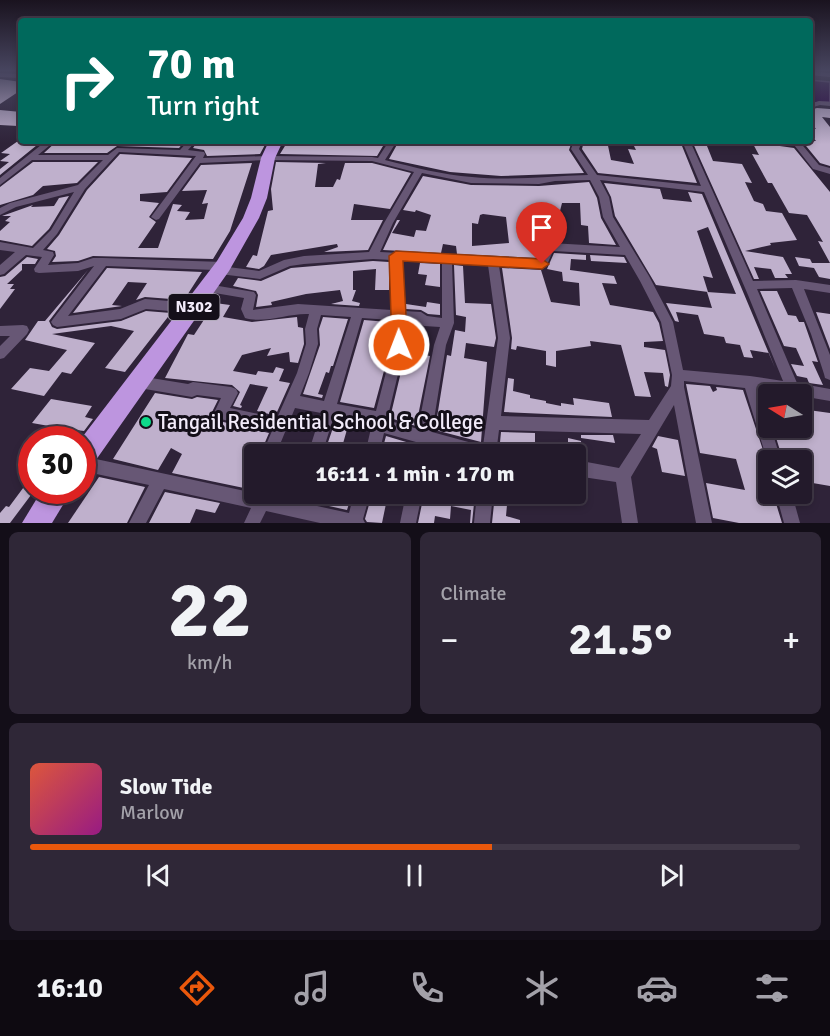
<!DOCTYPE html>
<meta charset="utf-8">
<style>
:root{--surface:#231a2b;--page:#2f2737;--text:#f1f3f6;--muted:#a3a1a9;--line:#403847;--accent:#ea580c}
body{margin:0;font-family:Signika,sans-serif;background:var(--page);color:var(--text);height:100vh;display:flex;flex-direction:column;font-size:22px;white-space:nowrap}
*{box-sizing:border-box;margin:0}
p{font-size:20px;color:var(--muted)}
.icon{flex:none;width:33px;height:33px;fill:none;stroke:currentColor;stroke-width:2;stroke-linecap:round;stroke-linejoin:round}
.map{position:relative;height:523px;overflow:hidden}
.panel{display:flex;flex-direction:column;gap:9px;padding:9px;background:#130e18;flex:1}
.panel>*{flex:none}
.banner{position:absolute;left:18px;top:18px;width:795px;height:126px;border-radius:6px;box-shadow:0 3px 9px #0003,0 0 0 2px var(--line);background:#00695c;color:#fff;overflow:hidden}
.needle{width:39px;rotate:281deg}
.buttons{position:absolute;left:758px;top:384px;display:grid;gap:12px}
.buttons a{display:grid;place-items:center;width:54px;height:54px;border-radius:6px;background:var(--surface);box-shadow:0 3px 9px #0003,0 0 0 2px var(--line);font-size:30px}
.speed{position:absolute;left:18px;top:426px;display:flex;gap:12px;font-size:30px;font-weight:700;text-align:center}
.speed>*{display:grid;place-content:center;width:78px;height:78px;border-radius:50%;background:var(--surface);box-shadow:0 3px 9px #0003,0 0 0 2px var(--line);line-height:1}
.speed .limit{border:9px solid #d22;background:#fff;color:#111}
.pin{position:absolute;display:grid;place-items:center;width:51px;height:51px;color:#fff;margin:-62px -26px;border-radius:50% 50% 50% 0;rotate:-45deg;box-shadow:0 0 6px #0007}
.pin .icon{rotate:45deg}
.me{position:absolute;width:66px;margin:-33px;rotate:359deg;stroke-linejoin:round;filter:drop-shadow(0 0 4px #0008)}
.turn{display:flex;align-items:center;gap:21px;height:126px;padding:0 30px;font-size:27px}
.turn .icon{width:78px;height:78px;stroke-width:2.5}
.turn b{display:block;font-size:42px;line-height:51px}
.big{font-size:45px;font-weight:700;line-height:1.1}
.panel .tile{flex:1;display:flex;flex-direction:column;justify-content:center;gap:9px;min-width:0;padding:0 21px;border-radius:9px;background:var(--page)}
.panel .dial{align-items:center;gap:0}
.dial b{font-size:78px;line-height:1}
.song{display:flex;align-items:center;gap:18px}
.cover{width:72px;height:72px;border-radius:9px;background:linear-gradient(135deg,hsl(10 70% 55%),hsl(310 70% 35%))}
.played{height:6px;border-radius:3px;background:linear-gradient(90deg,var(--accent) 60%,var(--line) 60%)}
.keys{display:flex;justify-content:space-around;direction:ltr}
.heat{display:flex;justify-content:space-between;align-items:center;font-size:33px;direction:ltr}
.panel .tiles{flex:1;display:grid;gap:9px;grid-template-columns:1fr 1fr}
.tile:last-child{grid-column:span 2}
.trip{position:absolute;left:244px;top:444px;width:342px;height:60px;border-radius:6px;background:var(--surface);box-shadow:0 3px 9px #0003,0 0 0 2px var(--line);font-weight:700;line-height:60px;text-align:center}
.tabs{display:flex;height:96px;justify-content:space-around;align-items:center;background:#0e0a11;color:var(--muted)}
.tabs .icon{width:42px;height:42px}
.tabs .active{color:var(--accent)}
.tabs b{font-size:27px;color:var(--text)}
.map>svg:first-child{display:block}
.water{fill:#290040;stroke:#654678;stroke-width:1.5}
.building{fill:#bfb0cc;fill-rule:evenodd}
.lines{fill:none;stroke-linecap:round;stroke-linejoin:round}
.street{fill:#675775;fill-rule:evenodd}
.highway{fill:#bd95df;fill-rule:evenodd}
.route{fill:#ea580c;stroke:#983908;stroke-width:1.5}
.poi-dot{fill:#0dd98a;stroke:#140f19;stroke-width:2}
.labels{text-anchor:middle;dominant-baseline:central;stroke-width:6;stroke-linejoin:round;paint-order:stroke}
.shield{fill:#140f19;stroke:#afa9b6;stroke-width:1.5}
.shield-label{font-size:16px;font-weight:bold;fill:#f2ebfa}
.near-poi-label{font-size:21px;fill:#f2ebfa;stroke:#140f19;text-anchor:start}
</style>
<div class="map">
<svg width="830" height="523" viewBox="0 0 830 523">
<rect width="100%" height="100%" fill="#2f2339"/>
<path class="water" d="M810,80L830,82V102L810,103Z"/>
<g class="building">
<path d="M0,79L21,82V90L0,104Z"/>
<path d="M817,108L830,109V118L822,117L830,127V166L820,163L802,141H816L810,134V128L816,129L810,121V110Z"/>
<path d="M0,110L21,112V124L18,126L0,125Z"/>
<path d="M18,141H42L0,175V169L9,162L0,161L10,154L1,153Z"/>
<path d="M57,141H185L179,148L117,146L107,153H44Z"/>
<path d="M198,141H267L260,154L207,156L204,150L193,148Z"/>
<path d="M288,141L316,142L386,141L377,156L280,154Z"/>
<path d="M399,141H572L569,150L584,173L501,176L450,172L389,159Z"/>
<path d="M584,141H607L611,160L634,164L628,149L636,150L634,146H643L646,141H680L697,183L598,173L582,149Z"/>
<path d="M692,141H705L713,161L742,164L752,183L745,182L754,201L763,204L766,211L782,213L797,240L770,243L771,245L745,251L783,257L792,274H785L788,278H775L771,269L754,267L759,279H754Z"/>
<path d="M752,142L794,148L830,192V279L819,277L814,268L799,266L795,257L810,259L812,263H830L818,241L823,242L807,215L789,213L772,183H768L752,154L759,155Z"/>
<path d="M120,154L192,158L167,192L140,194V201L159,203L149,217L156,222L138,248H158L173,204L182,205L177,211L190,212L185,220L204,219L208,203L202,204L207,190L182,191L201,165L252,163L230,231L213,259L93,256L78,261L52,262L56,256L55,251L47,249L59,235L87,190Z"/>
<path d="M33,162H98L77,183L43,186L33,195L0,205V187Z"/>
<path d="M276,162L326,163L318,164L315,187H333L337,179L340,180L345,163H372L411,173L390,209L354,204L351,220H383L368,250L324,252L338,247L337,244L271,255L264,266L259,269L246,267L253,255L257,256L268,211L273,210L271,189Z"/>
<path d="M423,176L471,185L539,186L589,182L597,198L601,218L616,245L589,243L588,226L581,225L580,203H562L560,211L538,208L537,215L524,213L538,231H558L562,241L545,242L538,258L457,254L456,246L443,244L441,253L383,250L397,220H400L392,233L414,237L416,230L426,231L431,215L416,210L415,212L403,210ZM483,214L506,217L509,243L472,246V223L478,224L480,215Z"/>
<path d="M604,183L660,189L663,199L692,202L688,192L702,194L775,368L769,353L750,350L753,358L744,357L740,345L726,343L724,337L704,334L698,315L676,312L679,322L675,321L666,303L712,308L707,292L736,294L708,227L697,231L713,278L703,276L708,292L656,285L615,216L611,197Z"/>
<path d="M69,196L49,229L32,246L0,240V231L10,222L5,221L11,216H2L33,205L31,207L54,206L59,198Z"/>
<path d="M554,253L586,255V260L571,259L570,270L614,276L617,284L602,283L610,305L653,312L659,323L663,341L644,342V347L665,350L670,375L668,387L665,386L663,373L644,372L651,397L635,396L621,345L590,341L591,346L556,351V367L546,365V351L517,346L516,350L511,349L512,338L502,268L541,270L551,302L580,306L579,283L563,281L562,272L547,269Z"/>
<path d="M590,255L624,257L627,263L591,261Z"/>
<path d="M27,257L38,259L35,264H22V270L7,284H14L10,289H15L0,309V277L5,276Z"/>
<path d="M373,261L389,262V290H375L376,269L353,271V290H356L352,301L360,303L359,306L331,304L343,301L340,290L306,294L271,302L272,305L256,307L258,295L256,291L233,286L238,278L261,281L291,268Z"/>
<path d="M420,263L440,264V287L425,285L427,275L418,274Z"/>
<path d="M454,265L463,266L465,303L491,304L496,338L494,347L466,343L464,358L487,362L481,442L435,430L447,355L451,356L455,330L465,332L466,317L456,315Z"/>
<path d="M107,268L202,272L184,300L145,297L136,300L147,283L128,282L112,305L122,306L73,313Z"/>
<path d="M88,270L49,321L52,327L57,329L121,321L146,311L171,313L125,372L105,368L134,331L111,326L52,334L95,343L71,374L62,372L44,396L11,389L30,368L49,371L67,350L25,340L38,321H45Z"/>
<path d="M760,291H777L788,315L796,316L799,322H804L818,362L812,361L823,385L809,383L807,378L797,376L791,364L804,366L796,348L784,346Z"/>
<path d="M427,302L440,304V315L428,314L421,310L406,309V304L426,307Z"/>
<path d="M215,303L230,305L223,317L252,322L297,317L298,327L303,328L304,344L298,363L290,362L289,352L267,356L271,348L242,355L233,371L256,375L258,371L273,373L276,367L284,369L279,381L290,383L277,412L270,411L269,414L257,411L268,387L250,384L240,405L242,406L241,408L233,406L240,392L232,385L165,378L188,334L194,335Z"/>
<path d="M816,312L830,314V349Z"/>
<path d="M323,317L348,319L333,366H331L329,373L326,372L318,394L323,395L322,398L303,394L320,345L319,329Z"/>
<path d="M364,320L388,322L386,329L388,336L384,335L379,355L388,356L374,408L340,402Z"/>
<path d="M404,323L420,326L418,340L405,338L402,330Z"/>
<path d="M411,353L430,356L416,426L390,418L405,355L411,356Z"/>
<path d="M508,378L514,379L513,391L530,395V398L546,401V403L561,406V403L574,405L573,398L609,403L612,417L504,412Z"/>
<path d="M686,384L710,386L713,392L717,390L716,387L743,390L768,465V496L774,497L782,523H739L713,518L706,483L745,490L736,459L700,453Z"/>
<path d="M155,393L192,399L197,397L218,400L212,412L215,420L269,433L260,454H255V477L248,481L244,488L172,473L182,454L171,448L158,470L113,459Z"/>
<path d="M51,399L92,406L85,417L93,419L84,431L76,430L69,440H39L49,426L32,423Z"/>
<path d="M801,409L830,413V486L801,481V460H783L773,428L801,430Z"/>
<path d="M336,419L369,426L368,430L348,426L342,447L362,451L361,454H324Z"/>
<path d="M501,432L535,433V445L525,443V454L499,453Z"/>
<path d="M581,435H613L615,443L581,438Z"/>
<path d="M386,436L413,444L404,443L402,454L382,451Z"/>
<path d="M658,436L678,440L685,476L662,472L657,449L652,447Z"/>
<path d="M568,438L581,441L582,454H568Z"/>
<path d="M32,476V491H34L10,523H0V513L6,506L9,507Z"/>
<path d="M99,477L145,487L127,523H68Z"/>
<path d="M165,492L220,503L215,513L196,509L190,523H149Z"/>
<path d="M313,494H352L347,510L311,502Z"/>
<path d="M372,494H388L382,523L367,522L365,519Z"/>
<path d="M424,494H475L472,523H470L471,510L451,506L450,519L435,516L434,523H418Z"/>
<path d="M495,494H508L506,516L520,520V523H492Z"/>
</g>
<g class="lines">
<g class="street">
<path d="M810,71L830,73V77L810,75Z"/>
<path d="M0,73L21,74V78L0,77Z"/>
<path d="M819,101L830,102V106L820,105L810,108V104Z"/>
<path d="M46,141H55L38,155H108L117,148L180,150L188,141H196L188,150L204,152L205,154L203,158L268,156L372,157L378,158L389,141H397L385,160C413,167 443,175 472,177C511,181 549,176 588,175L571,149L574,141H582L579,149L597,175L701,186L682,141H690L753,281L796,280L830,285V293L804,289L830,355V380L825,378L824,374L811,334L792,288L757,289L797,383L830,389V401L801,396V394H789L759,389L768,418V428H771L781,460H768V463L745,388L684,381V387L712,523H696L674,405L631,477L638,523H622L616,482L576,476V460L619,468L641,434L499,430L496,454H461L430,446L428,454H414L416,442L384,433L379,454H365L372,424L334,416L322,454H308L321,413L295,408L276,454H262L272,431L216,418L214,413L221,398L197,395L192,397L139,388L134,386L132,382L134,378L139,376L188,384L193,382L231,387L236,389L238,393L230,408L277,418L297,373L306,344L305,329L309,314C288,313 265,324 245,318L241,309L244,298L203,291L201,288L203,285L207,284L254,292L256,295L253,310L298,304L392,310L391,260L373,259L304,264L290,266L260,279L220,274L216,273L215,270L106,266L68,316L120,309L145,299L193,303L197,305L199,308L197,311L193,313L146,309L121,319L57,327L53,325L51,322L53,319L94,266L78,271L39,273L35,272L34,269L42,257L26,255L4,274L0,275V265L15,252L0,250V242L33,248L51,230L74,192L16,207L0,215V208L10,203L78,185L103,160H32L0,185V178ZM119,152L196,156L151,217L156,220L159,219L200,163L268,160L372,161L414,172L384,223L369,252L304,256L284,260L259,271L228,267L227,263L223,262L103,258H93L78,263L48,265L54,255L53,252L43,250L57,234L85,189ZM422,173L471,183L539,184L555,181L590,180L599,197L603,217L620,247L550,243L546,244L539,260L380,252L393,223ZM600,180L704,192L748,295L783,381L750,376L683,370L673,322L649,276L613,217L609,197ZM553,251L625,255L640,281L661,322L672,375L671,386L649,420L501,416L510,338L499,266L542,268L546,267ZM401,260L442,262V318L427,316L421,312L404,311ZM452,263L488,265L498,338L483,446L432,432L446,345L454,323ZM321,315L351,317L324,401L300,396L309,373L318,344L317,329ZM362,318L391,320L388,330L393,345L376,411L337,404ZM402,321L418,322L424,326L440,327L434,345L418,429L387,420L405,345L400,330Z"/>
<path d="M791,141H799L819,165L830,168V174L813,169Z"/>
<path d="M23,325L27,326L29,330L27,334L4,358L0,359V346L10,336H0V326Z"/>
<path d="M82,456L245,491L250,482L255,479V494L293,501L295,494H311L308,504L349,513L354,494H370L363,519L365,523H320L266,511L260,523H244L251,508L164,489L146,523H129L149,485L82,471Z"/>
<path d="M406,494H422L416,523H400Z"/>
<path d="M477,494H493L490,523H474Z"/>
<path d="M776,494H792L800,523H784Z"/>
</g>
<g class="highway">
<path d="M269,141H283L275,158L267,198L259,218L229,271L91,467L82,470V440H80L217,261L243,218L251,198L261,158Z"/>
<path d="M42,490H72L52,523H22Z"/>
</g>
</g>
<linearGradient id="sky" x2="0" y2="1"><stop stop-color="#1a131f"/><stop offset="0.49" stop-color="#47455f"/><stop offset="1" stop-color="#47455f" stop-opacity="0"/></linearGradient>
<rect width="830" height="144" fill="url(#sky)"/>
<path class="route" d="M396,251L542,259L549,264L542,269L403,261L406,315L402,330L407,345L404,350L399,352L393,350L386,330L391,315L389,256Z"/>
<circle class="poi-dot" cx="146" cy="422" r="6"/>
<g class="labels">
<rect class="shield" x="168.5" y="294" width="51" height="26" rx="4.5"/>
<g class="shield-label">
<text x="194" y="307">N302</text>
</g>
<g class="near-poi-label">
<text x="158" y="422">Tangail Residential School &amp; College</text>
</g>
</g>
</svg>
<div class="buttons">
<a><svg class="needle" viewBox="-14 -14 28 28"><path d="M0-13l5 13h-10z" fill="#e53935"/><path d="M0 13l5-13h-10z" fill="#a3a1a9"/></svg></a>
<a><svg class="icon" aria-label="layers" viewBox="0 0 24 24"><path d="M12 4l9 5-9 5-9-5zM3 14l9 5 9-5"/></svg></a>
</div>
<div class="speed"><div class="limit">30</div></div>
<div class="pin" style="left:542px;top:264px;background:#d93025"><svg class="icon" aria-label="arrive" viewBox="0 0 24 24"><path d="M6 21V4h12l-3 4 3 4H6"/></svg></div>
<svg class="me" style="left:399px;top:345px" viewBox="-20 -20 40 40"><circle r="17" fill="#ea580c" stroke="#fff" stroke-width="3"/><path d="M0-11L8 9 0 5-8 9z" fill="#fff"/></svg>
<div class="trip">16:11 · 1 min · 170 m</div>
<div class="banner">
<div class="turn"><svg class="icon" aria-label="right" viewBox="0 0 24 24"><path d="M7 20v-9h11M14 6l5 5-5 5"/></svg><div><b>70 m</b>Turn right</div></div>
</div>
</div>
<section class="panel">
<div class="tiles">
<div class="tile dial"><b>22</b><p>km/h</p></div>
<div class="tile"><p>Climate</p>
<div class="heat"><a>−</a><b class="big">21.5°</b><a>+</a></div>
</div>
<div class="tile">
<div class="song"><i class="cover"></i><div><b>Slow Tide</b><p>Marlow</p></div></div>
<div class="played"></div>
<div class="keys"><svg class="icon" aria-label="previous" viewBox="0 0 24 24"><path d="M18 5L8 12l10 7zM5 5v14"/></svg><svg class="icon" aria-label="pause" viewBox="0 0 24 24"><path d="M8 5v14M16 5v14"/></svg><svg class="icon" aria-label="next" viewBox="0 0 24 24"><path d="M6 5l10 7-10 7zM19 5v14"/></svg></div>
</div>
</div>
</section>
<nav class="tabs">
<b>16:10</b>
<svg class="icon active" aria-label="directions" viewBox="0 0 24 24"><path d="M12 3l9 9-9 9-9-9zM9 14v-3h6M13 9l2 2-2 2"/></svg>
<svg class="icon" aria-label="music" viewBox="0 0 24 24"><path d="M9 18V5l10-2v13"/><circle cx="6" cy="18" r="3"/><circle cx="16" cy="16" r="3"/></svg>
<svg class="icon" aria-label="phone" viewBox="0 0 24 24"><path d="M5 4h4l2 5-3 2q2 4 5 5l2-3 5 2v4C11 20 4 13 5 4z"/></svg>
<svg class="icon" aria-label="climate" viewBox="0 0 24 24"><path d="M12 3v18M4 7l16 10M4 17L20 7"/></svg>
<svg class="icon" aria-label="car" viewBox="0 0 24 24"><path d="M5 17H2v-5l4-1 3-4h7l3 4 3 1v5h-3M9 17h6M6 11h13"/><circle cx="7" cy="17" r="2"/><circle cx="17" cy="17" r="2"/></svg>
<svg class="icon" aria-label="filters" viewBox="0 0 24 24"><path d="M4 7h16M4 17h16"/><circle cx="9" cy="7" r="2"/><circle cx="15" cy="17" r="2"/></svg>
</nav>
